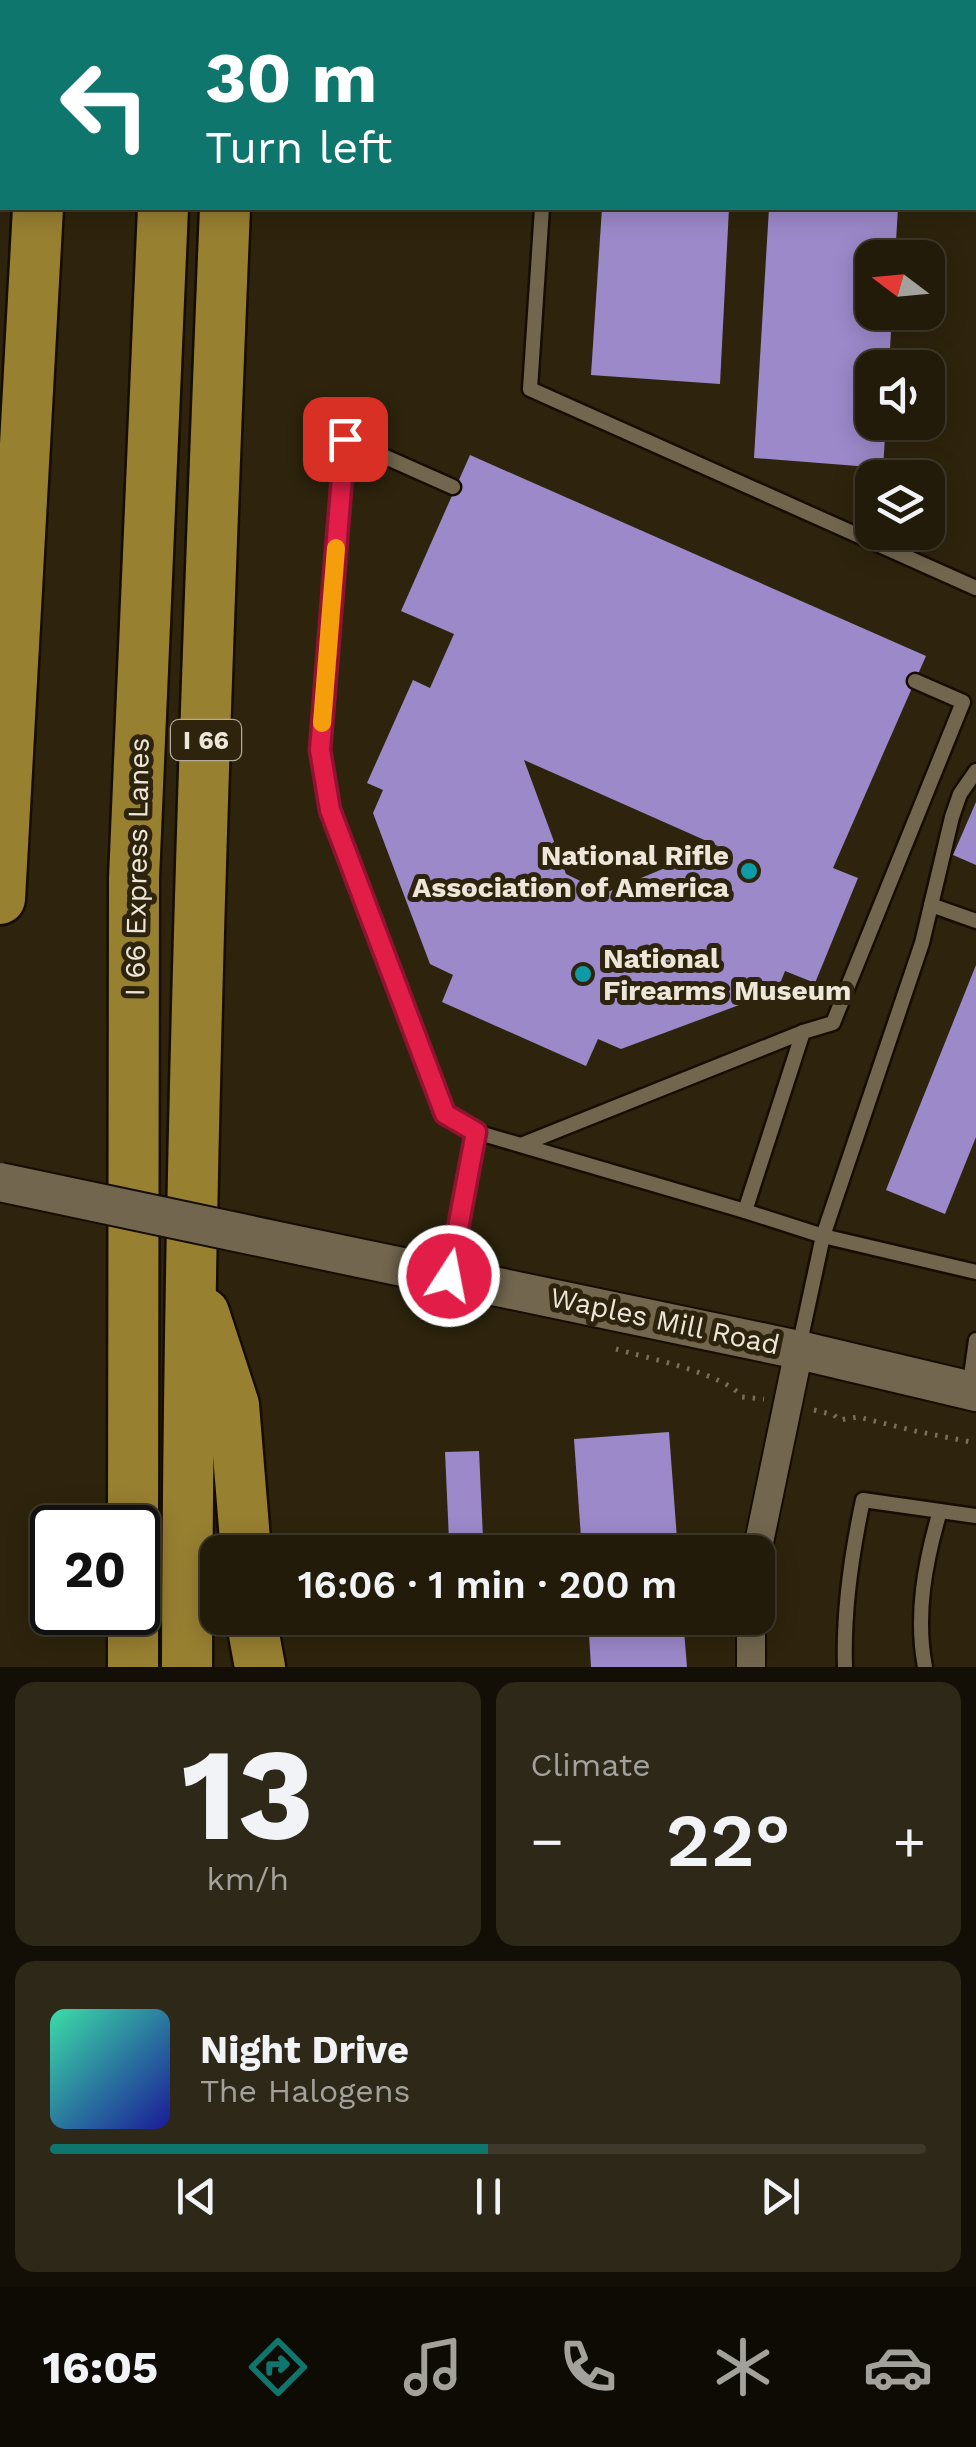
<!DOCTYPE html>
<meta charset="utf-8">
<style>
:root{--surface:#221b0a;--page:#2e2818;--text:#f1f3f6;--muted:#a2a19c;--line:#3f392b;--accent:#0f766e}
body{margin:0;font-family:"Work Sans",sans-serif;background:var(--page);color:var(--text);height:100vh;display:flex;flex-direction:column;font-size:38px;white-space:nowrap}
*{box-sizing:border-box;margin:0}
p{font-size:32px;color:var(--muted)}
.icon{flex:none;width:55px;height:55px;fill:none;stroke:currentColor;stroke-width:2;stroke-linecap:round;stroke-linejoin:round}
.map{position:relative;height:1667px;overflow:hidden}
.side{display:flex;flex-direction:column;gap:15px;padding:15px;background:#130f06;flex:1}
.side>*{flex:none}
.hud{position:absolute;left:0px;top:0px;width:978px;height:210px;box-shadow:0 5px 25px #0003,0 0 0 2px var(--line);background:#0f766e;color:#fff;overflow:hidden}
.needle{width:65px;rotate:286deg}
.controls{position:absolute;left:855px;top:240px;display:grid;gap:20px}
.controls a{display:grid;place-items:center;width:90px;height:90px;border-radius:20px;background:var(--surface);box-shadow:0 5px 25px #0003,0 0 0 2px var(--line);font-size:50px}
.speed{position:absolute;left:30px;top:1505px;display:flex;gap:20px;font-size:50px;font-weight:700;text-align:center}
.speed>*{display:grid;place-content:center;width:130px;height:130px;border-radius:50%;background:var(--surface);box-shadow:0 5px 25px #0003,0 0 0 2px var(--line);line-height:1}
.speed .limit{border:5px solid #111;border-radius:15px;background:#fff;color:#111}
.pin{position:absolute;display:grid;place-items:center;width:85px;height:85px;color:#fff;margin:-42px;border-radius:20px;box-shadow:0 5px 15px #0006}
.me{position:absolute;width:110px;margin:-55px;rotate:11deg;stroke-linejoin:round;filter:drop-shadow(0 0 8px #0008)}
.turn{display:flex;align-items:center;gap:35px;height:210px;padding:0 40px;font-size:45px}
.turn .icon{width:130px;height:130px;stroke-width:2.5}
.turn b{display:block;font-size:70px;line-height:85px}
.big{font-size:75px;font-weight:600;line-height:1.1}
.side .tile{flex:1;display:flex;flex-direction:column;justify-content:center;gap:15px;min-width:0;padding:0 35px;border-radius:20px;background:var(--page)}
.side .dial{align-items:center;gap:0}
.dial b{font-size:130px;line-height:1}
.song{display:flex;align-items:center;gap:30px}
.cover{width:120px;height:120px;border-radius:15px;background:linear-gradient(135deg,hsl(160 70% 55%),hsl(240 70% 35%))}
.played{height:10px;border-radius:5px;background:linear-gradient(90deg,var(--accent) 50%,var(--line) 50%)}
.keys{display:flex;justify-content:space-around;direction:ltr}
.heat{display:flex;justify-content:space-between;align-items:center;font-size:55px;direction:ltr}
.side .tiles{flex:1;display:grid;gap:15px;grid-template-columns:1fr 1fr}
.tile:last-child{grid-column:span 2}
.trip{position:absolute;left:200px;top:1535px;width:575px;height:100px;border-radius:20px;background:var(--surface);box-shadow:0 5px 25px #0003,0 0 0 2px var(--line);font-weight:600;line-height:100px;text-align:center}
.dock{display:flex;height:160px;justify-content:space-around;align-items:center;background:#0e0b04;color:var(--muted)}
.dock .icon{width:70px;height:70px}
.dock .on{color:var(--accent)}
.dock b{font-size:45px;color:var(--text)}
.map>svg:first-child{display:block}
.building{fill:#9c89ca;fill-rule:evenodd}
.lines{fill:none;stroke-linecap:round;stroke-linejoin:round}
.service-casing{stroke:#160c00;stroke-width:19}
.minor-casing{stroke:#160c00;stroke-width:32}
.secondary-casing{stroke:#160c00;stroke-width:42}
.motorway-casing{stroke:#160c00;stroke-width:55}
.path{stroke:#786f5c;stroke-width:5;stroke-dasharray:2.5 8;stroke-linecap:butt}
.service{stroke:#72664e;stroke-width:14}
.minor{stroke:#72664e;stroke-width:28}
.secondary{stroke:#72664e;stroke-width:38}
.motorway{stroke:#988031;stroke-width:50}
.secondary-bridge-casing{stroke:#160c00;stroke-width:42;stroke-linecap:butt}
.secondary-bridge{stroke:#72664e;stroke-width:38}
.route-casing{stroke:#92132f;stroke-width:25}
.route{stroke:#e11d48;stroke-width:18}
.slow{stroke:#f59e0b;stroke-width:18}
.culture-dot{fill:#0f9aa8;stroke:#2e240d;stroke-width:4}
.labels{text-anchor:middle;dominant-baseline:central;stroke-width:10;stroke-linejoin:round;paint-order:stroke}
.shield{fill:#2e240d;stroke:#b4ac9c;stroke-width:2.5}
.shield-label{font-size:25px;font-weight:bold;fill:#ede6d9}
.poi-label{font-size:28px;font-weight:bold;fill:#ede6d9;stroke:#2e240d;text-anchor:end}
.street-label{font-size:28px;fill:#ede6d9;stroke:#2e240d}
</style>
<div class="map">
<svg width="976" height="1667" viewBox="0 0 976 1667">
<rect width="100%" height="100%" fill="#2e240d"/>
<g class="building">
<path d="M602,208H729L720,384L591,375Z"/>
<path d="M769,208H898L895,258H872V312H892L889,368H872V422H886L883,468L754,458Z"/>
<path d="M470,455L926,656L833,868L858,878L815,983L785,971L777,991L621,1049L598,1039L586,1066L442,1002L453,975L430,964L373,813L383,790L367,783L413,680L430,688L454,634L401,611ZM524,760L718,846L605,893L566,874Z"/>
<path d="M976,802V865L953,855Z"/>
<path d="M976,965V1137L945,1214L886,1190Z"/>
<path d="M669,1432L678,1552H582L574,1439Z"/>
<path d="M479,1451L483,1538L449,1540L445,1452Z"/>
<rect x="455" y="1545" width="33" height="7"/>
<path d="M456,1618H489V1633L456,1634Z"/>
<path d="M588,1618H683L687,1667H591Z"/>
</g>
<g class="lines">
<g class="service-casing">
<g id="service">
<path d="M556,2V0"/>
<path d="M542,208L530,389L976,588"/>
<path d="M453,487L345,439L320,750L330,811L445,1114L476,1132L745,1211L823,1236L976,1272"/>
<path d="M931,905L976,921"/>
<path d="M521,1145L803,1032"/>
<path d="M745,1211L803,1032L833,1023L963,702L915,681"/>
<path d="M449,1274L476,1132"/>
<path d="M799,1347L823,1236L922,943L952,817L960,794L976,771"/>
<path d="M969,1390L976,1340"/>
<path d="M845,1667C843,1610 851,1556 863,1500L976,1516"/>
<path d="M925,1667C915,1615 925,1562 940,1511"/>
</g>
</g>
<g class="minor-casing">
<g id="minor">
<path d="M757,1552L799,1350"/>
<path d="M751,1667V1618"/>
</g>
</g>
<g class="secondary-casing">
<path id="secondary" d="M302,1246L799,1350L976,1392"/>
</g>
<g class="motorway-casing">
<g id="motorway">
<path d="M49,2V0"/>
<path d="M171,2V0"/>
<path d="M234,2V0"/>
<path d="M0,899L38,208"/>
<path d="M204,1313L234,1405L246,1552"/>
<path d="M133,1528L134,878L163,208"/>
<path d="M251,1618L260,1667"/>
<path d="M133,1667V1612"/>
<path d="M187,1667C188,1180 205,694 225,208"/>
</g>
</g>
<g class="path">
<path d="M616,1349C646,1358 724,1373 742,1397L764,1399"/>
<path d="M814,1410L834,1415L839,1420L858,1417L915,1431L976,1443"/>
</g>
<use href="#service" class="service"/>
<use href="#minor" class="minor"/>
<use href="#secondary" class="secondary"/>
<use href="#motorway" class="motorway"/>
<g class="secondary-bridge-casing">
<path id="secondary-bridge" d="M0,1182L302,1246"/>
</g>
<use href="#secondary-bridge" class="secondary-bridge"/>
</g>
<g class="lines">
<g class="route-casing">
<path id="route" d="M345,439L320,750L330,810L445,1114L476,1132L449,1276"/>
</g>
<use href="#route" class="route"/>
<path class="slow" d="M322,723L336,548"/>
</g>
<g class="culture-dot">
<circle cx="749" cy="871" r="10"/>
<circle cx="583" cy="974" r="10"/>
</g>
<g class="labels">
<rect class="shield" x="171" y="720" width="70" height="40" rx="8"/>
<g class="shield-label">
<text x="206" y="740">I 66</text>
</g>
<g class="poi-label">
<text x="729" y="855">National Rifle<tspan x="729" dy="32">Association of America</tspan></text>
<text x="603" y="958" text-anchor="start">National<tspan x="603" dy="32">Firearms Museum</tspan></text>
</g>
<g class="street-label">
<text transform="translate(137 867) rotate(-89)">I 66 Express Lanes</text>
<text transform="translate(665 1321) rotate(12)">Waples Mill Road</text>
</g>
</g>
</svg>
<div class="controls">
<a><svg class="needle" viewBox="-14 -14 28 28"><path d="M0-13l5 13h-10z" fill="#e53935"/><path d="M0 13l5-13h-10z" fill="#a2a19c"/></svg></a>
<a><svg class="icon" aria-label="sound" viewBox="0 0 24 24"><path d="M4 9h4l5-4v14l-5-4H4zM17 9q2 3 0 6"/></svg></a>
<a><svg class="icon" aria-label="layers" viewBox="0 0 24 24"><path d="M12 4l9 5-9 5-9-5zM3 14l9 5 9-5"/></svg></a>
</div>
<div class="speed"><div class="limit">20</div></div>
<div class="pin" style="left:345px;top:439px;background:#d93025"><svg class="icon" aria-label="arrive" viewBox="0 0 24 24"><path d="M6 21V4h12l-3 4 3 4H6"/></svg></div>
<svg class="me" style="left:449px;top:1276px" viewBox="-20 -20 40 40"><circle r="17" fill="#e11d48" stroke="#fff" stroke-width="3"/><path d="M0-11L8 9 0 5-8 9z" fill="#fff"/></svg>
<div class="trip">16:06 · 1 min · 200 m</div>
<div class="hud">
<div class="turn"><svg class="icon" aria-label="left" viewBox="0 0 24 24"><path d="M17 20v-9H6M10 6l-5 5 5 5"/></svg><div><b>30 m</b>Turn left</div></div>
</div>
</div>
<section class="side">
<div class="tiles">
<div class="tile dial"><b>13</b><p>km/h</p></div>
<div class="tile"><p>Climate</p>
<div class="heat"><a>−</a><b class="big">22°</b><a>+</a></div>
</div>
<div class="tile">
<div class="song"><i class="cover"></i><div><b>Night Drive</b><p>The Halogens</p></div></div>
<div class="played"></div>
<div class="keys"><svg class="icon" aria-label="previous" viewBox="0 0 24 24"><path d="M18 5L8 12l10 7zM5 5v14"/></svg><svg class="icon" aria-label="pause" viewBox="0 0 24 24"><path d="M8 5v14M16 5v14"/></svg><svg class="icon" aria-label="next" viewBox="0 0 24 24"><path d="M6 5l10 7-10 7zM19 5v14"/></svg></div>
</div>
</div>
</section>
<nav class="dock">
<b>16:05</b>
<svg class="icon on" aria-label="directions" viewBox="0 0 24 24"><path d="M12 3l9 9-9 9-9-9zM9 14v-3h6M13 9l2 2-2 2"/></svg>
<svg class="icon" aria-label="music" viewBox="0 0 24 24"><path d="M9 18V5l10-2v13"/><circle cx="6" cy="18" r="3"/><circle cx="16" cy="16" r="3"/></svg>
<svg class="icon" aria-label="phone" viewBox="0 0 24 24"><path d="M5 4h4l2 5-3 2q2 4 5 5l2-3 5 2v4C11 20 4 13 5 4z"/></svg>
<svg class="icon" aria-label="climate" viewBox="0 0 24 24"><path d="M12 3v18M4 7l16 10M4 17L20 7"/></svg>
<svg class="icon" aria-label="car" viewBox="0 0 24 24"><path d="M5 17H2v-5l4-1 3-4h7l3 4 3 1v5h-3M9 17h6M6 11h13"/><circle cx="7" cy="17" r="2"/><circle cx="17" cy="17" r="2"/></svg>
</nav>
